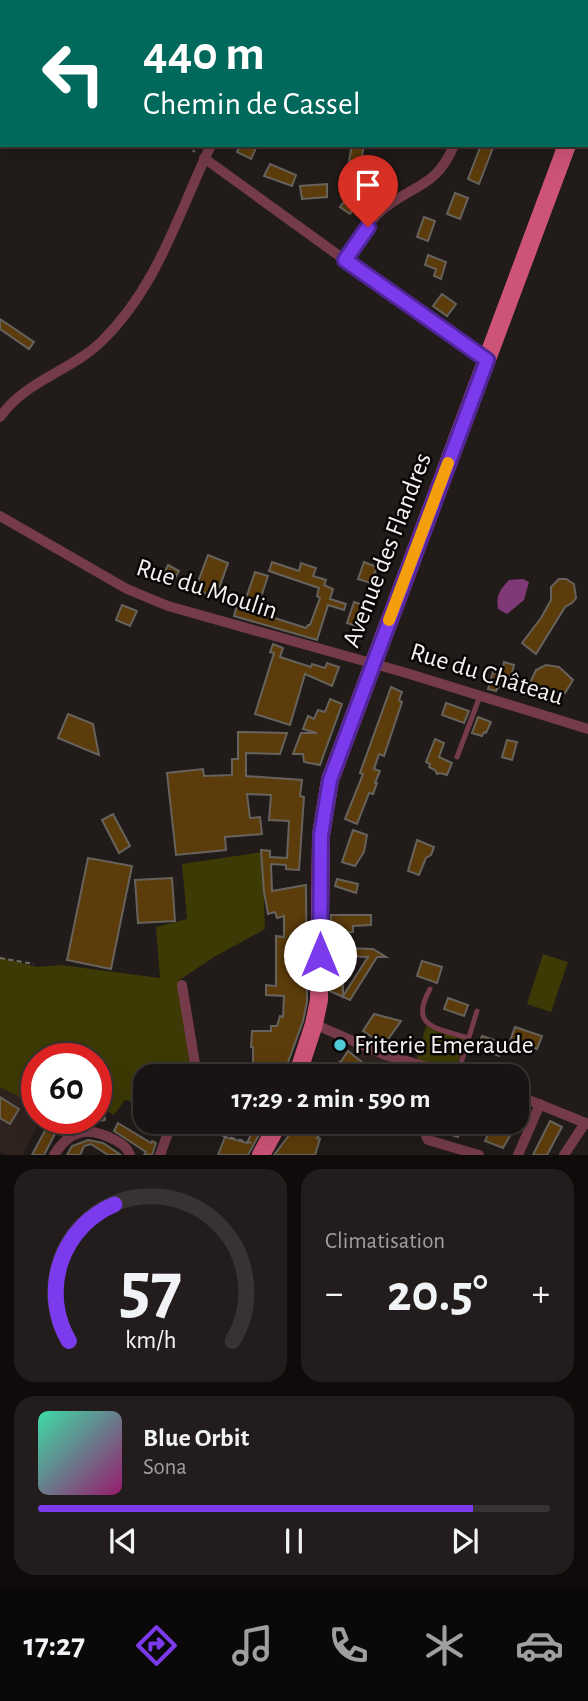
<!DOCTYPE html>
<html lang="fr">
<meta charset="utf-8">
<style>
:root{--surface:#191413;--page:#221d1c;--text:#f1f3f6;--muted:#9f9ea0;--line:#373333;--accent:#7c3aed}
body{margin:0;font-family:"Alegreya Sans",sans-serif;background:var(--page);color:var(--text);height:100vh;display:flex;flex-direction:column;font-size:26px;white-space:nowrap}
*{box-sizing:border-box;margin:0}
p{font-size:23px;color:var(--muted)}
.icon{flex:none;width:38px;height:38px;fill:none;stroke:currentColor;stroke-width:2;stroke-linecap:round;stroke-linejoin:round}
.map{position:relative;height:1155px;overflow:hidden}
.details{display:flex;flex-direction:column;gap:14px;padding:14px;background:#0e0b0a;flex:1}
.details>*{flex:none}
.guide{position:absolute;left:0px;top:0px;width:588px;height:147px;box-shadow:0 7px 28px #0002,0 0 0 2px var(--line);background:#00695c;color:#fff;overflow:hidden}
.speed{position:absolute;left:21px;top:1043px;display:flex;gap:14px;font-size:35px;font-weight:700;text-align:center}
.speed>*{display:grid;place-content:center;width:91px;height:91px;border-radius:50%;background:var(--surface);box-shadow:0 7px 28px #0002,0 0 0 2px var(--line);line-height:1}
.speed .limit{border:10px solid #d22;background:#fff;color:#111}
.pin{position:absolute;display:grid;place-items:center;width:60px;height:60px;color:#fff;margin:-72px -30px;border-radius:50% 50% 50% 0;rotate:-45deg;box-shadow:0 0 7px #0007}
.pin .icon{rotate:45deg}
.me{position:absolute;width:77px;margin:-38px;rotate:0deg;stroke-linejoin:round;filter:drop-shadow(0 0 5px #0008)}
.turn{display:flex;align-items:center;gap:24px;height:147px;padding:0 28px;font-size:32px}
.turn .icon{width:91px;height:91px;stroke-width:2.5}
.turn b{display:block;font-size:49px;line-height:60px}
.big{font-size:52px;font-weight:700;line-height:1.1}
.details .widget{flex:1;display:flex;flex-direction:column;justify-content:center;gap:10px;min-width:0;padding:0 24px;border-radius:21px;background:var(--page)}
.details .dial{align-items:center;gap:0}
.dial svg{height:182px;overflow:visible;fill:none;stroke:var(--line);stroke-width:7;stroke-linecap:round;text-anchor:middle}
.dial text{fill:var(--text);stroke:none}
.song{display:flex;align-items:center;gap:21px}
.cover{width:84px;height:84px;border-radius:10px;background:linear-gradient(135deg,hsl(160 70% 55%),hsl(320 70% 35%))}
.played{height:7px;border-radius:4px;background:linear-gradient(90deg,var(--accent) 85%,var(--line) 85%)}
.keys{display:flex;justify-content:space-around;direction:ltr}
.heat{display:flex;justify-content:space-between;align-items:center;font-size:38px;direction:ltr}
.details .tiles{flex:1;display:grid;gap:14px;grid-template-columns:1fr 1fr}
.widget:last-child{grid-column:span 2}
.trip{position:absolute;left:133px;top:1064px;width:396px;height:70px;border-radius:21px;background:var(--surface);box-shadow:0 7px 28px #0002,0 0 0 2px var(--line);font-weight:700;line-height:70px;text-align:center}
.tab-bar{display:flex;height:112px;justify-content:space-around;align-items:center;background:#0a0808;color:var(--muted)}
.tab-bar .icon{width:49px;height:49px}
.tab-bar .selected{color:var(--accent)}
.tab-bar b{font-size:32px;color:var(--text)}
.map>svg:first-child{display:block}
.built{fill:#2f231f}
.green{fill:#3d3a05}
.water{fill:#7f3977}
.building{fill:#5c3c0b;stroke:#66625c;stroke-width:2;fill-rule:evenodd}
.lines{fill:none;stroke-linecap:round;stroke-linejoin:round}
.path{stroke:#726d6b;stroke-width:2;stroke-dasharray:5 3.5;stroke-linecap:butt}
.lane{stroke:#753b4a;stroke-width:5}
.street{stroke:#753b4a;stroke-width:10}
.primary{stroke:#ce5477;stroke-width:18}
.route-casing{stroke:#51269a;stroke-width:18}
.route{stroke:#7c3aed;stroke-width:12}
.slow{stroke:#f59e0b;stroke-width:12}
.poi-dot{fill:#52cbd9;stroke:#080606;stroke-width:2.5}
.labels{text-anchor:middle;dominant-baseline:central;stroke-width:5;stroke-linejoin:round;paint-order:stroke}
.street-label{font-size:26px;fill:#f6f2f0;stroke:#080606}
.poi-label{font-size:26px;fill:#f6f2f0;stroke:#080606;text-anchor:start}
</style>
<div class="map">
<svg width="588" height="1155" viewBox="0 0 588 1155">
<rect width="100%" height="100%" fill="#211b19"/>
<g class="built">
<path d="M352,1046L397,1064L393,1076H330Z"/>
<path d="M37,1078V1118H41L23,1155H6L0,1152V1087L23,1099Z"/>
</g>
<g class="green">
<path d="M262,852L265,929L214,957L178,981L192,1076H145V1104L125,1100L114,1115L96,1106V1059H37V1078L23,1099L0,1087V957L36,967L61,965L160,978L156,927L187,919L182,864Z"/>
<path d="M543,954L568,962L551,1012L527,1004Z"/>
<path d="M426,1026L466,1040L455,1070L416,1061Z"/>
</g>
<path class="water" d="M523,579L529,582L524,600L507,614L498,609C496,595 499,591 509,580Z"/>
<g class="building">
<path d="M240,145L256,148L251,159L237,152Z"/>
<path d="M352,145H364L361,161H349Z"/>
<path d="M481,145H494L479,184L468,179Z"/>
<path d="M270,164L296,175L292,186L264,176Z"/>
<path d="M327,184V197L302,199L300,186Z"/>
<path d="M355,187L365,194L350,214L340,207Z"/>
<path d="M455,193L468,198L460,219L447,214Z"/>
<path d="M424,217L435,221L428,241L417,237Z"/>
<path d="M428,255L446,262L441,279L434,276L436,269L425,265Z"/>
<path d="M442,294L456,304L447,316L433,306Z"/>
<path d="M0,319L34,342L29,349L0,329Z"/>
<path d="M208,555L228,563L216,597L195,590Z"/>
<path d="M272,562L299,571L301,563L316,568L313,576L326,580L324,585L333,589L330,599L346,604L344,610L328,605L317,640L234,616L238,602L244,604L255,572L268,576L256,612L306,628L308,625H310L320,598L317,596L319,588L269,571Z"/>
<path d="M364,562L377,567L371,583L358,579Z"/>
<path d="M168,565L179,571L171,586L160,581Z"/>
<path d="M559,579H566L574,584L576,598L572,603L565,607L536,654L522,643L541,618L551,600V587Z"/>
<path d="M354,602L366,606L359,627L347,623Z"/>
<path d="M122,605L137,611L130,626L116,620Z"/>
<path d="M273,644L283,648L280,657L311,667L312,664L325,668L327,663L339,667L332,686L305,674L290,725L255,714L274,653L270,652Z"/>
<path d="M504,662L514,665L510,680L529,685L536,670L546,665L559,667L573,680L565,693L561,691L554,702L498,687L496,691L488,689L493,672L495,673L496,667L503,669Z"/>
<path d="M391,687L402,692L399,700L402,702L384,756L379,754L374,769L380,771L375,783H377L373,794L369,793L357,824L345,819L363,774L360,773Z"/>
<path d="M330,699L342,704L320,765L304,762L303,754H293L301,733H317L303,729L308,716L314,719L318,710L325,712Z"/>
<path d="M446,703L469,711L464,723L442,715Z"/>
<path d="M68,714L93,724L99,755L58,738Z"/>
<path d="M478,717L491,722L486,733L484,732L482,736L472,733Z"/>
<path d="M238,732L287,733L280,754L246,753V776L302,780L300,796L304,797L299,870L286,869V865L271,864L272,891L306,885L307,1002L303,1021L283,1076H253V1047H251L252,1031H271V1026H277L280,1016L283,1017L284,996L266,995V985L276,986V936L284,937V916L277,918L275,912L268,914L264,892L261,850L270,851V857L287,858L289,821L269,820L271,795L247,794L250,818L260,817L262,834L225,837L226,850L176,855L167,773L203,769L204,776L232,775V759H238Z"/>
<path d="M435,739L444,743L439,757L452,763L447,775L440,773L437,774L435,770L429,767L430,764L426,762Z"/>
<path d="M507,740L517,742L512,760L502,757Z"/>
<path d="M113,814L130,846L119,853L102,820Z"/>
<path d="M353,830L367,835L364,852L355,866L342,862Z"/>
<path d="M417,840L434,847L431,855L426,858L419,875L408,871Z"/>
<path d="M88,858L132,866L111,969L67,960Z"/>
<path d="M172,878L175,921L138,923L135,880Z"/>
<path d="M337,879L358,884L356,893L335,886Z"/>
<path d="M331,915H371V925L353,926V932H342V948L373,949L386,957H377L350,1000L330,991ZM341,956L368,957L343,996V976H341Z"/>
<path d="M422,961L442,967L437,983L417,976Z"/>
<path d="M448,998L468,1005L464,1016L444,1009Z"/>
<path d="M374,1014L401,1021L384,1045L363,1031Z"/>
<path d="M515,1027L542,1036L537,1049L510,1041Z"/>
<path d="M482,1036L503,1043L499,1056L478,1047Z"/>
<path d="M348,1051L368,1067L361,1076H350L338,1066Z"/>
<path d="M0,1097L19,1109L10,1124L0,1118Z"/>
<path d="M58,1118H105V1120L57,1130L44,1155H32L50,1121Z"/>
<path d="M550,1121L562,1127L547,1155H533Z"/>
<path d="M180,1122H213L211,1132L199,1129L198,1133L181,1129L182,1125H180Z"/>
<path d="M232,1122H266L248,1155H218L225,1137L247,1143L253,1130Z"/>
<path d="M299,1122H330L317,1138L320,1139L315,1155H274Z"/>
<path d="M442,1122L462,1125L458,1137L439,1131Z"/>
<path d="M495,1122H518L503,1148L485,1141L490,1129L497,1132L501,1124Z"/>
<path d="M118,1123L151,1143L152,1141L156,1143L152,1155H144L146,1152L114,1131Z"/>
<path d="M88,1140L103,1143L121,1155H108L91,1144L84,1146L80,1155H67L72,1146Z"/>
</g>
<g class="lines">
<g class="path">
<path d="M0,13L2,14"/>
<path d="M186,145L195,152"/>
<path d="M0,958L34,964"/>
<path d="M339,1061L340,1062"/>
<path d="M334,1069L335,1070"/>
<path d="M198,1122L196,1129L252,1143"/>
</g>
<g class="lane">
<path d="M457,757L480,696"/>
<path d="M430,989C408,1028 438,1028 468,1038"/>
<path d="M457,1076L477,1011"/>
</g>
<g class="street">
<path d="M287,2L288,0"/>
<path d="M499,2V0"/>
<path d="M204,158L476,355L487,360"/>
<path d="M345,260C356,244 366,224 381,211C412,184 436,189 454,145"/>
<path d="M0,417C25,381 71,371 102,341C158,286 178,214 211,145"/>
<path d="M0,516L127,589L168,606L403,672L588,729"/>
<path d="M182,985L197,1076"/>
<path d="M314,1024L385,1055L459,1076"/>
<path d="M516,1095L588,1124"/>
<path d="M430,1122L426,1136L428,1140L479,1155"/>
<path d="M54,1155C70,1129 89,1126 115,1140C122,1144 127,1147 130,1155"/>
<path d="M160,1155L172,1122"/>
<path d="M518,1155L540,1104"/>
<path d="M564,1155L585,1123"/>
</g>
<g class="primary">
<path d="M586,95L588,90"/>
<path d="M297,1076L314,1024L319,1000L321,835L330,780L567,145"/>
<path d="M261,1155L279,1122"/>
</g>
</g>
<g class="lines">
<g class="route-casing">
<path id="route" d="M320,955L321,835L330,780L487,360L345,260L368,227"/>
</g>
<use href="#route" class="route"/>
<path class="slow" d="M389,620L448,463"/>
</g>
<circle class="poi-dot" cx="340" cy="1045" r="7"/>
<g class="labels">
<g class="street-label">
<text transform="translate(387 550) rotate(-69)">Avenue des Flandres</text>
<text transform="translate(207 589) rotate(18)">Rue du Moulin</text>
<text transform="translate(487 674) rotate(17)">Rue du Château</text>
</g>
<g class="poi-label">
<text x="354" y="1045">Friterie Emeraude</text>
</g>
</g>
</svg>
<div class="speed"><div class="limit">60</div></div>
<div class="pin" style="left:368px;top:227px;background:#d93025"><svg class="icon" aria-label="arrive" viewBox="0 0 24 24"><path d="M6 21V4h12l-3 4 3 4H6"/></svg></div>
<svg class="me" style="left:320px;top:955px" viewBox="-20 -20 40 40"><circle r="19" fill="#fff"/><path d="M0-13L10 11 0 6-10 11z" fill="#7c3aed"/></svg>
<div class="trip">17:29 · 2 min · 590 m</div>
<div class="guide">
<div class="turn"><svg class="icon" aria-label="left" viewBox="0 0 24 24"><path d="M17 20v-9H6M10 6l-5 5 5 5"/></svg><div><b>440 m</b>Chemin de Cassel</div></div>
</div>
</div>
<section class="details">
<div class="tiles">
<div class="widget dial"><svg viewBox="0 0 100 80">
<path d="M14 69A42 42 0 1 1 86 69"/>
<path d="M14 69A42 42 0 0 1 34 9" stroke="#7c3aed"/>
<text x="50" y="56" font-size="32" font-weight="700">57</text>
<text x="50" y="72" font-size="11">km/h</text>
</svg></div>
<div class="widget"><p>Climatisation</p>
<div class="heat"><a>−</a><b class="big">20.5°</b><a>+</a></div>
</div>
<div class="widget">
<div class="song"><i class="cover"></i><div><b>Blue Orbit</b><p>Sona</p></div></div>
<div class="played"></div>
<div class="keys"><svg class="icon" aria-label="previous" viewBox="0 0 24 24"><path d="M18 5L8 12l10 7zM5 5v14"/></svg><svg class="icon" aria-label="pause" viewBox="0 0 24 24"><path d="M8 5v14M16 5v14"/></svg><svg class="icon" aria-label="next" viewBox="0 0 24 24"><path d="M6 5l10 7-10 7zM19 5v14"/></svg></div>
</div>
</div>
</section>
<nav class="tab-bar">
<b>17:27</b>
<svg class="icon selected" aria-label="directions" viewBox="0 0 24 24"><path d="M12 3l9 9-9 9-9-9zM9 14v-3h6M13 9l2 2-2 2"/></svg>
<svg class="icon" aria-label="music" viewBox="0 0 24 24"><path d="M9 18V5l10-2v13"/><circle cx="6" cy="18" r="3"/><circle cx="16" cy="16" r="3"/></svg>
<svg class="icon" aria-label="phone" viewBox="0 0 24 24"><path d="M5 4h4l2 5-3 2q2 4 5 5l2-3 5 2v4C11 20 4 13 5 4z"/></svg>
<svg class="icon" aria-label="climate" viewBox="0 0 24 24"><path d="M12 3v18M4 7l16 10M4 17L20 7"/></svg>
<svg class="icon" aria-label="car" viewBox="0 0 24 24"><path d="M5 17H2v-5l4-1 3-4h7l3 4 3 1v5h-3M9 17h6M6 11h13"/><circle cx="7" cy="17" r="2"/><circle cx="17" cy="17" r="2"/></svg>
</nav>
